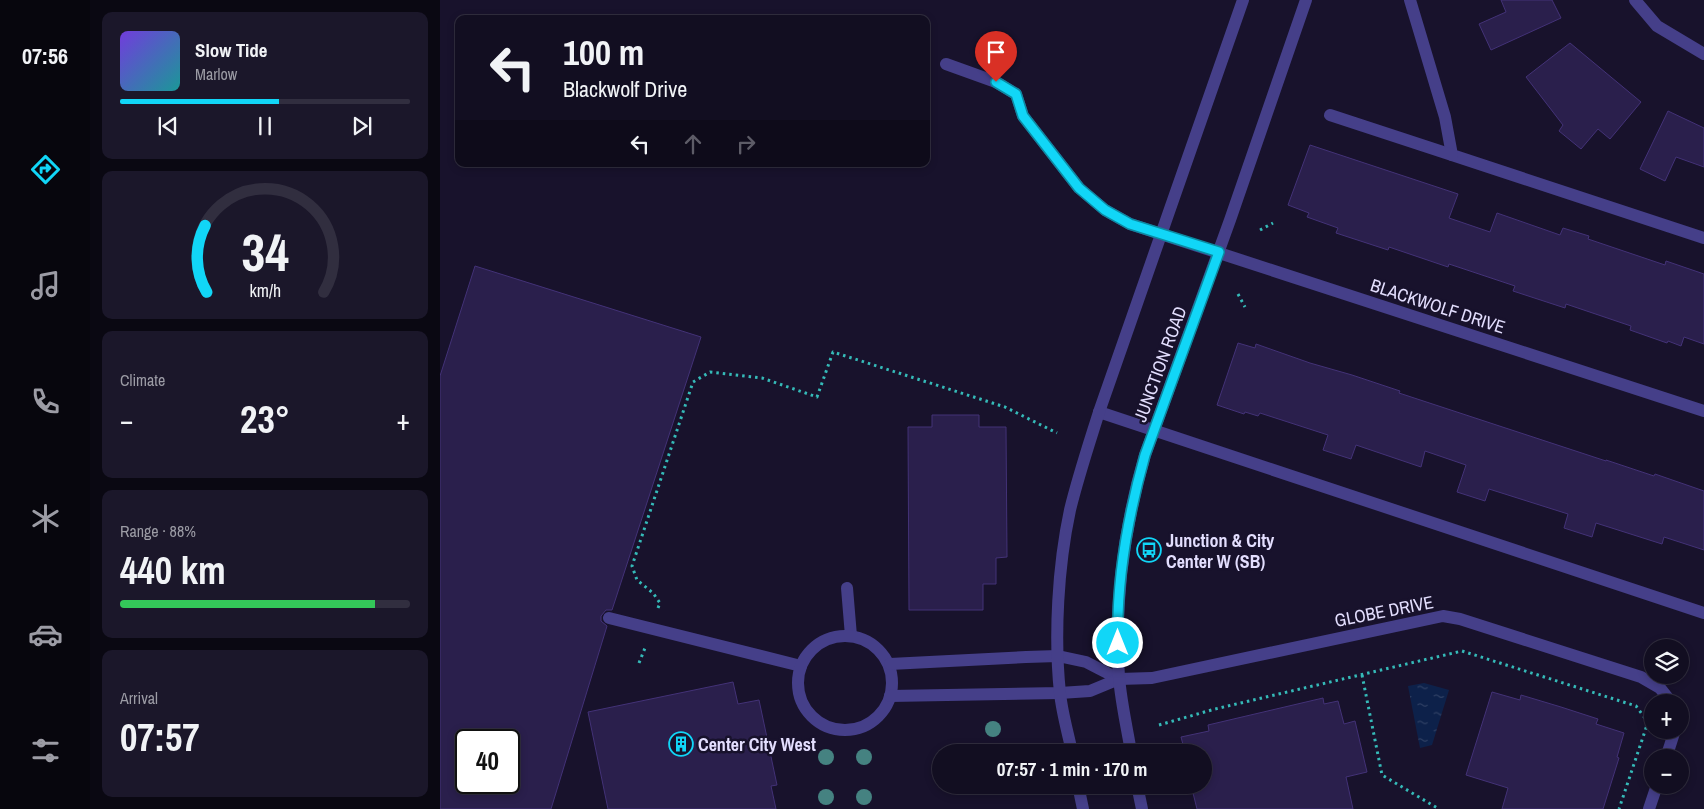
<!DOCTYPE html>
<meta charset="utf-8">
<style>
:root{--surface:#120e21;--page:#1b172a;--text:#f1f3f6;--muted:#9c9ca5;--line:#312e3f;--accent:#11d6f7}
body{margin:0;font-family:"Archivo Narrow",sans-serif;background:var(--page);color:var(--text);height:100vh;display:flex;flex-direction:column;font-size:19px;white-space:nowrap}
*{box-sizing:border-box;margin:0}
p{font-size:16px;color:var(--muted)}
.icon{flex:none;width:28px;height:28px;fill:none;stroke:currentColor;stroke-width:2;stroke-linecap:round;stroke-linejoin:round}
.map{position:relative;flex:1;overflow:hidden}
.side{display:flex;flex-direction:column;gap:12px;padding:12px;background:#0a0812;width:350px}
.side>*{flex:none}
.banner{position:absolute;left:15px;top:15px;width:475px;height:152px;border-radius:10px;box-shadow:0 2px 8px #0003,0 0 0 1px var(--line);background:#120e21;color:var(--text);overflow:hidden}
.buttons{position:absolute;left:1204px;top:639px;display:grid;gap:10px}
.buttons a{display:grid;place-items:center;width:45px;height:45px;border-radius:50%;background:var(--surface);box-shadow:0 2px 8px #0003,0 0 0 1px var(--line);font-size:25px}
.speed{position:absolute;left:15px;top:729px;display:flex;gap:10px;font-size:25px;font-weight:700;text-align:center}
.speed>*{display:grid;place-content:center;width:65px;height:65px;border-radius:50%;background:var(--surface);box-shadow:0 2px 8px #0003,0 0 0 1px var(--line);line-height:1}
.speed .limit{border:2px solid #111;border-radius:8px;background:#fff;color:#111}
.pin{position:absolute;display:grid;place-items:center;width:42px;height:42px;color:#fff;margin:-51px -21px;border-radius:50% 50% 50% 0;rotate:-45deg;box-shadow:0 0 5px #0007}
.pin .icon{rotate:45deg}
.me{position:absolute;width:55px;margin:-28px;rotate:0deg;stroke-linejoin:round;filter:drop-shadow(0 0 4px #0008)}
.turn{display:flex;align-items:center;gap:18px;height:105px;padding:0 25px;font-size:22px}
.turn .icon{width:65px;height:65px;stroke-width:2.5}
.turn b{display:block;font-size:35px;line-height:42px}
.lanes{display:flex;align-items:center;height:48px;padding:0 25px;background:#0003;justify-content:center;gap:25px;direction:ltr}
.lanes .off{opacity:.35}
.big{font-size:38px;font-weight:700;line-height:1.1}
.side .tile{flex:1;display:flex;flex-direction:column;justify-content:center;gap:8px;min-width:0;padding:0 18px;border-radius:10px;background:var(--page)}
.side .dial{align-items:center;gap:0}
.dial svg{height:130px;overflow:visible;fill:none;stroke:var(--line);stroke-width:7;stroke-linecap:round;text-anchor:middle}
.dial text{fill:var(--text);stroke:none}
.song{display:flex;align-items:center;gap:15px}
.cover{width:60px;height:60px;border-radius:8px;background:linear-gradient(135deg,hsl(260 70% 55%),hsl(180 70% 35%))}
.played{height:5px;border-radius:2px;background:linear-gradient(90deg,var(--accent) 55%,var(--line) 55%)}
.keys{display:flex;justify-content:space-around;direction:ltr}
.heat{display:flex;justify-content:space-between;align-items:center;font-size:28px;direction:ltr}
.charge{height:8px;border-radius:4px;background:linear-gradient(90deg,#34c759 88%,var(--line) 0)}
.trip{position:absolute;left:492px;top:744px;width:280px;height:50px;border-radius:25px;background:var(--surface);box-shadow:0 2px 8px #0003,0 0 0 1px var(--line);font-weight:700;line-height:50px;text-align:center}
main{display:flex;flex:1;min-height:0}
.dock{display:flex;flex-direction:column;width:90px;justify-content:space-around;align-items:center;background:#07060d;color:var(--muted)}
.dock .icon{width:35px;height:35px}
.dock .on{color:var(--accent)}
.dock b{font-size:22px;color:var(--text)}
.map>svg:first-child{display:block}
.water{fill:url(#water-ripples)}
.building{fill:#2a1f4c;stroke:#433277;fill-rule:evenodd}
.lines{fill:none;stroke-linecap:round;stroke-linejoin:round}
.path{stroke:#35bab8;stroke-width:3;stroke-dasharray:2.5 4;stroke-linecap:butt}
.minor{stroke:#453f89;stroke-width:12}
.tree{fill:#458281}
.route-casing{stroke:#0b8ba1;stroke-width:12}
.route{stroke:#11d6f7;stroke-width:9}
.labels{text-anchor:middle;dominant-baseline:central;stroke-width:5;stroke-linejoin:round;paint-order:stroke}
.street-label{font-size:18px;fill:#e3defe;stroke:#18122c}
.poi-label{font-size:18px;font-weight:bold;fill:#e3defe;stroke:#18122c;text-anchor:start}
</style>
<main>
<nav class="dock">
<b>07:56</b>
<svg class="icon on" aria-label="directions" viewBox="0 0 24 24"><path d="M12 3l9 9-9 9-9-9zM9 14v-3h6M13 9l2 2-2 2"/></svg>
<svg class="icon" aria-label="music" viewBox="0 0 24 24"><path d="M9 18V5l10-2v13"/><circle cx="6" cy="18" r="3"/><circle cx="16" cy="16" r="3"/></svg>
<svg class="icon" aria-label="phone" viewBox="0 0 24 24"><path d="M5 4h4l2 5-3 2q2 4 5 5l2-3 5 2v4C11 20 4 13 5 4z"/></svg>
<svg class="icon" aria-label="climate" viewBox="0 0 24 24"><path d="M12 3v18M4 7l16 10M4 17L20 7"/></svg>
<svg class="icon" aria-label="car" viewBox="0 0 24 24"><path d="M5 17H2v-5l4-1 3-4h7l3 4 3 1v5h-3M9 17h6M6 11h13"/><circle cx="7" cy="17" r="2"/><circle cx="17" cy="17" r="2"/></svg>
<svg class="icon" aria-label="filters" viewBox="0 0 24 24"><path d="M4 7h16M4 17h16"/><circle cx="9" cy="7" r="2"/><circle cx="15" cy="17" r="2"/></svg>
</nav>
<section class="side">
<div class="tile">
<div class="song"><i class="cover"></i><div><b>Slow Tide</b><p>Marlow</p></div></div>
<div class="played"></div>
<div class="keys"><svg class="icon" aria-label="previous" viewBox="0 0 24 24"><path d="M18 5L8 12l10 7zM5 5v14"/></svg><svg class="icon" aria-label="pause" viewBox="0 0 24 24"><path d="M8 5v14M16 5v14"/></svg><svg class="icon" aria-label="next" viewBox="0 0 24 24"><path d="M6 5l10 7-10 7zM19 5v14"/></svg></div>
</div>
<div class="tile dial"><svg viewBox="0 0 100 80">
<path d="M14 69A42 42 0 1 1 86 69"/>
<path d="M14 69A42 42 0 0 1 13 28" stroke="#11d6f7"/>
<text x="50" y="56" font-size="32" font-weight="700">34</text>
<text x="50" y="72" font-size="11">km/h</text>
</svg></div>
<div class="tile"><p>Climate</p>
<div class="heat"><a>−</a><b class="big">23°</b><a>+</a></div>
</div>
<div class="tile"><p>Range · 88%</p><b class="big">440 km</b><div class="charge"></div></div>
<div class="tile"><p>Arrival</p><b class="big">07:57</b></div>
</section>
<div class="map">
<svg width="1264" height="809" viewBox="0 0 1264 809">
<defs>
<pattern id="water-ripples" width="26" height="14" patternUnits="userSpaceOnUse" patternTransform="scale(1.25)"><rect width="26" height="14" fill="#0d214a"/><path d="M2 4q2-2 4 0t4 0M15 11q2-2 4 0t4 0" fill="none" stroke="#304165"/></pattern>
</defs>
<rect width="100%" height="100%" fill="#18122c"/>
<path class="water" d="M984,683L1009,690L992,745L980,748L968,686Z"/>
<g class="building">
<path d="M1061,0H1112L1121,18L1051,50L1039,24L1066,12Z"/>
<path d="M1130,43L1201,102L1170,139L1158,129L1141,149L1119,131L1123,125L1086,77Z"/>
<path d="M1228,111L1264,128V167L1236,157L1225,181L1200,169Z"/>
<path d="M870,145L1018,194L1009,218L1050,232L1057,213L1120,235L1123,228L1149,236L1148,239L1225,265L1226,261L1264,274V344L1244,337L1241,346L1228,341L1227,343L1190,330L1191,326L1126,304L1125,308L1073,291L1075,286L1009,264L1008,267L949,247L948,250L896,233L898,228L867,217L869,213L848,205Z"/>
<path d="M35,266L261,337L172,610H166L161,616V621L167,626L111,809H0V376ZM26,740H69V782H26Z"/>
<path d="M798,343L815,348L816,344L870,363L912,375L960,391L959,393L1166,461V460L1214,476L1215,474L1264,491V550L1224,537L1222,544L1156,523L1152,537L1124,528L1128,514L1049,489L1045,501L1017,492L1026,465L985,451L981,467L916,445L911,459L883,450L888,435L820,413L818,416L805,412L804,414L777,405Z"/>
<path d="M492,415H539V427H566L567,557L556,558V584H543V610H469L468,427H492Z"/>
<path d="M293,682L298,704L319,700L337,785L331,786L336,809H168L148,712Z"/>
<path d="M1052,692L1080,700L1081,695L1121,707L1158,719L1156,724L1184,733L1177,757L1179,758L1163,809H1062L1068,788L1026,775Z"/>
<path d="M883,698L884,704L898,701L904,724L915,721L927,772L906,777L913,809H757L751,785H764V752H745L741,737L769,731L768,725Z"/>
</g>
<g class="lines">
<g class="path">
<path d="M820,230L833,223"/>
<path d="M798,294L805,307"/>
<path d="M218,608L220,603L213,593L197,580L192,566L253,382L270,372L322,378L377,397L393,352L565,407L617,433"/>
<path d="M199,663L205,648"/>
<path d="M922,675L942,775L999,809"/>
<path d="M719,725L775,709L1022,651L1196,706L1208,722L1179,809"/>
</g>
<g class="minor">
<path d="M970,0L1005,117L1012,155L1264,238"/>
<path d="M1195,0L1217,26L1264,54"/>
<path d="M506,64L556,82L576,94L583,116L639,188L665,210L690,224L1264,411"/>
<path d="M890,115L1012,155"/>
<path d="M659,412L1264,613"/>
<path d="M407,588L411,636"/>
<path d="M169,618L361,666"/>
<circle cx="405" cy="683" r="47"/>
<path d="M450,664L586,657L618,656L646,662L679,679"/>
<path d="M450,696L620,693L650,691L679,679L712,678L1003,616L1020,619L1201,677L1220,688L1231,702"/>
<path d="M632,752C628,733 622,713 620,693C614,636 618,566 630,510C638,477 649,444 659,412L803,0"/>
<path d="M691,752C687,728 681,702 679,677C674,602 684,527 705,455L790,220L866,0"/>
<path d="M1226,758L1235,730"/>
<path d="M638,785L643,809"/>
<path d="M697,785L702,809"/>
<path d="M1209,809L1217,785"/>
</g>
</g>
<g class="tree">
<circle cx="553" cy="729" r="8"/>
<circle cx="386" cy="757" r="8"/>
<circle cx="424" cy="757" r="8"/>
<circle cx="386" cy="797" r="8"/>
<circle cx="424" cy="797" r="8"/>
</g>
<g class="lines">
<g class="route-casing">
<path id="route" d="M556,82L576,94L583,116L639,188L665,210L690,224L779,252L705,455C688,516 676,580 678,643"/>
</g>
<use href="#route" class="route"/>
</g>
<defs>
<g id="bus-ring" transform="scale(1.25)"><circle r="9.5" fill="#18122c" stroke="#11d6f7" stroke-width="1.5"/><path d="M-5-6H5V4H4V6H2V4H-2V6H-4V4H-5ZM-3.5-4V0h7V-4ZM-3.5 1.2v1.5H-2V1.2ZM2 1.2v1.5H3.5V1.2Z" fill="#11d6f7"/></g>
<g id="building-ring" transform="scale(1.25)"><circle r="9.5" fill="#18122c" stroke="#11d6f7" stroke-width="1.5"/><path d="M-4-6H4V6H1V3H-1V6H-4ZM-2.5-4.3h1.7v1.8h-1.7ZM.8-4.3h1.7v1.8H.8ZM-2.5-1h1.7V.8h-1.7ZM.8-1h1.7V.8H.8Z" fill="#11d6f7"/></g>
</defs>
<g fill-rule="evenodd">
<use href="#bus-ring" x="709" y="550"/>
<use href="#building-ring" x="241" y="744"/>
</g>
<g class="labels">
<g class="street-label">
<text transform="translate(998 306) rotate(18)">BLACKWOLF DRIVE</text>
<text transform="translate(720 364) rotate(-70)">JUNCTION ROAD</text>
<text transform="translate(944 611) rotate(-11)">GLOBE DRIVE</text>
</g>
<g class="poi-label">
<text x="726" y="540">Junction &amp; City<tspan x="726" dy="21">Center W (SB)</tspan></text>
<text x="258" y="744">Center City West</text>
</g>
</g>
</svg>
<div class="buttons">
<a><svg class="icon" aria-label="layers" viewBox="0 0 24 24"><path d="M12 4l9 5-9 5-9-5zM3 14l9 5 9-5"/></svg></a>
<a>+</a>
<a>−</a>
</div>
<div class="speed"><div class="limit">40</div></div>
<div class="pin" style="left:556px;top:82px;background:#d93025"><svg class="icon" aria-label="arrive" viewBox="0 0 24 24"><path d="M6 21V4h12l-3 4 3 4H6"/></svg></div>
<svg class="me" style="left:678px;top:643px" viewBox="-20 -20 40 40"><circle r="17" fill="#11d6f7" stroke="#fff" stroke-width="3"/><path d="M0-11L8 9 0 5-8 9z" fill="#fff"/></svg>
<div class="trip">07:57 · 1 min · 170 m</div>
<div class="banner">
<div class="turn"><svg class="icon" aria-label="left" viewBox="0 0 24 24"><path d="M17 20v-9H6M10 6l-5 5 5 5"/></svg><div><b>100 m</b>Blackwolf Drive</div></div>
<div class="lanes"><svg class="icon" aria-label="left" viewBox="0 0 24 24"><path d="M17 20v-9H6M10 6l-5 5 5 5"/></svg><svg class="icon off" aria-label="ahead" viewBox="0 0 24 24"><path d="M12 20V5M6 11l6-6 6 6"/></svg><svg class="icon off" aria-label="right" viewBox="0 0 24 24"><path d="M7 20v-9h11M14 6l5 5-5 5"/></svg></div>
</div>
</div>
</main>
